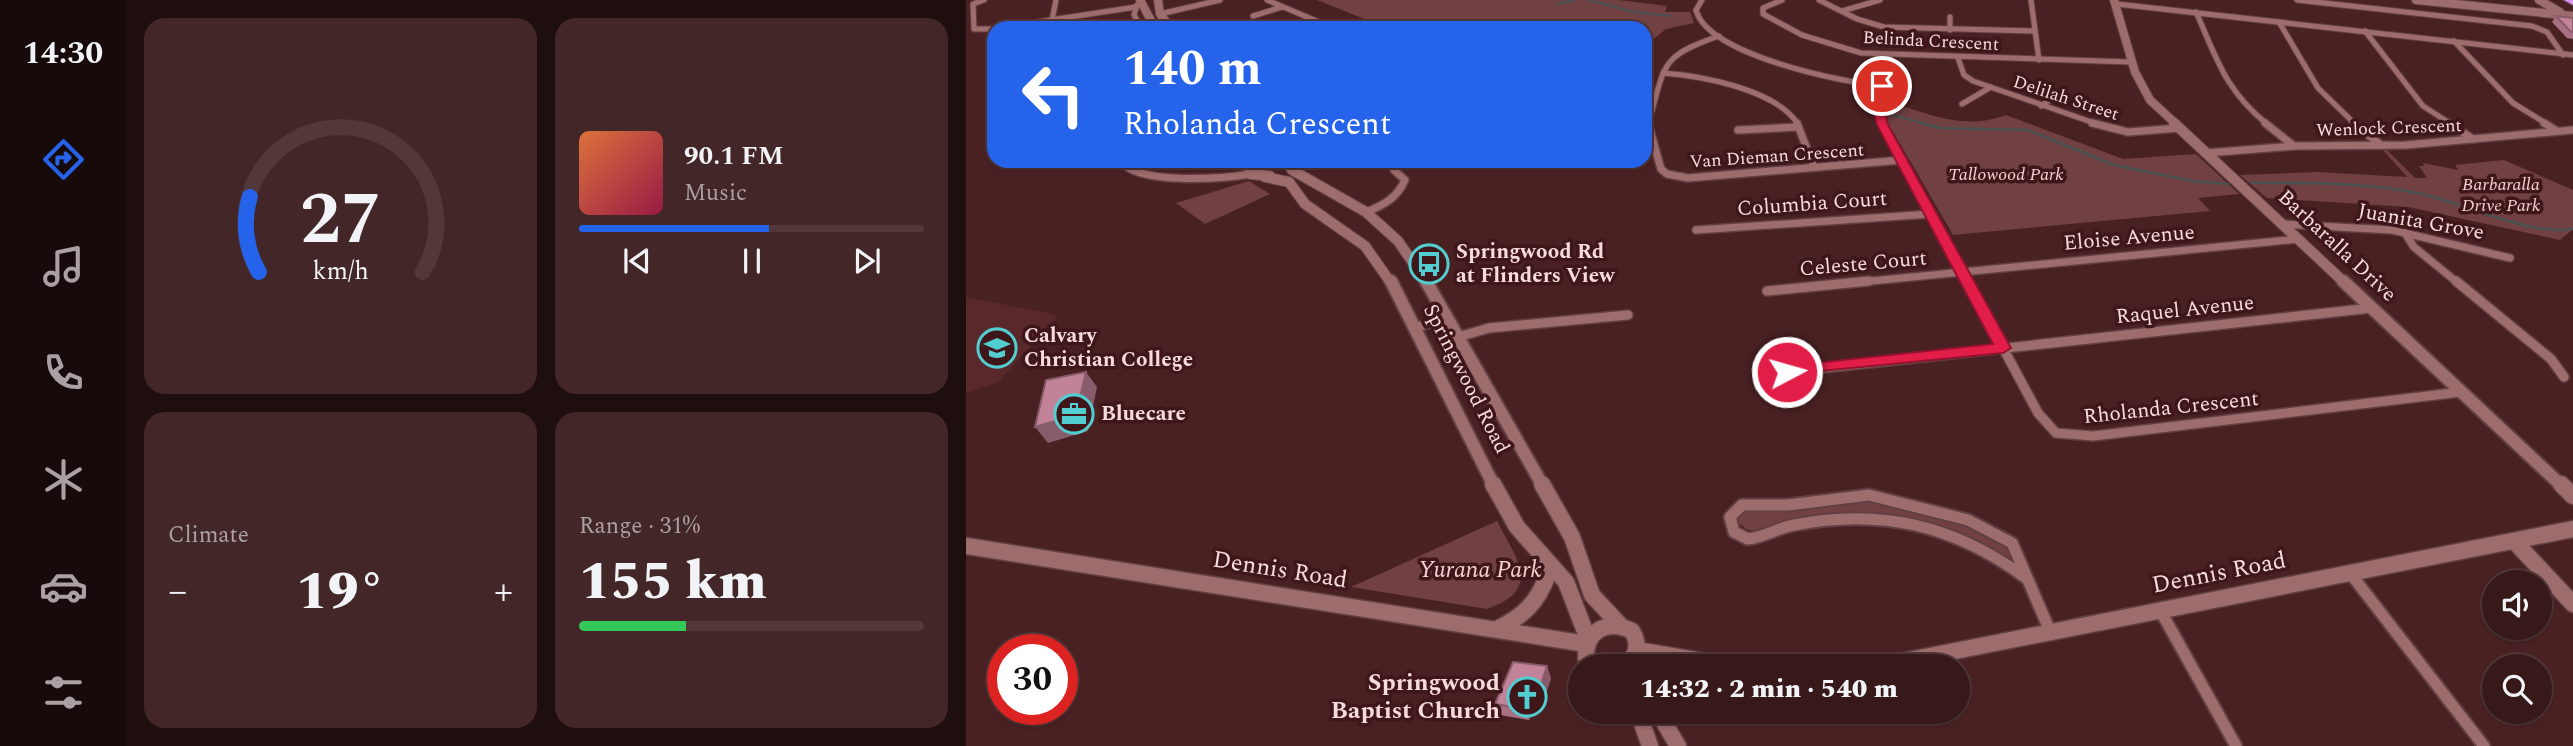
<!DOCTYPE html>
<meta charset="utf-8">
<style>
:root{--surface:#38191a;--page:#432627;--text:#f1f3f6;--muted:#aba0a2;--line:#523839;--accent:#2563eb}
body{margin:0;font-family:Spectral,serif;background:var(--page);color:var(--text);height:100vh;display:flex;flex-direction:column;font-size:26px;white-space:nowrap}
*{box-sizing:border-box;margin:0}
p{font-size:23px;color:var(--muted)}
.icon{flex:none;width:38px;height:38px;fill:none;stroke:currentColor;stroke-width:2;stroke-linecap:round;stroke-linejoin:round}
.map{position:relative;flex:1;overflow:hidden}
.side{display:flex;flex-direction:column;gap:18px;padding:18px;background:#1f0e0e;width:840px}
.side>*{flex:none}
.hud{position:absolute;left:21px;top:21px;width:665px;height:147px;border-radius:21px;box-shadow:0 2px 5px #0004,0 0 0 2px var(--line);background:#2563eb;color:#fff;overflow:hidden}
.controls{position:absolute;left:1516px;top:570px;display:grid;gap:14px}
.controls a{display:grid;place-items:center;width:70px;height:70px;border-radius:50%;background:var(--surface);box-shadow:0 2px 5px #0004,0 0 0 2px var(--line);font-size:35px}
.speed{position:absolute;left:21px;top:634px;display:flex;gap:14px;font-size:35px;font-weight:700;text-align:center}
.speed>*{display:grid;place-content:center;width:91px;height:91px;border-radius:50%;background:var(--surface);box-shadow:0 2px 5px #0004,0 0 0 2px var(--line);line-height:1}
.speed .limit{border:10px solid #d22;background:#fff;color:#111}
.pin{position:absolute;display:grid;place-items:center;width:60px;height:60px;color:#fff;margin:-30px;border:4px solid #fff;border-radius:50%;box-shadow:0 2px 7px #0007}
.me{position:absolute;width:77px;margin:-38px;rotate:84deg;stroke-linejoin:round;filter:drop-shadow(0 0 5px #0008)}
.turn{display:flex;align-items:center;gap:24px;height:147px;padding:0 21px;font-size:32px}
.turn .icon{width:91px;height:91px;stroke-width:2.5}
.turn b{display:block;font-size:49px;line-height:60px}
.big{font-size:52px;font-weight:800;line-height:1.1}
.side .widget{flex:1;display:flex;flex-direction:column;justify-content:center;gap:10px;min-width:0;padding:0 24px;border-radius:21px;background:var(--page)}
.side .dial{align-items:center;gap:0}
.dial svg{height:182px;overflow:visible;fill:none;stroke:var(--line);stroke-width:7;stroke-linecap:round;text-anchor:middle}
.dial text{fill:var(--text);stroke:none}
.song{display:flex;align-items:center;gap:21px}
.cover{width:84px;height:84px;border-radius:10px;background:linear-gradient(135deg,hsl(20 70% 55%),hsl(340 70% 35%))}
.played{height:7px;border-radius:4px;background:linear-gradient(90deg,var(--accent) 55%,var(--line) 55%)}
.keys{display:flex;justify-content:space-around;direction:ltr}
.heat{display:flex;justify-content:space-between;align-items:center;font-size:38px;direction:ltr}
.charge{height:10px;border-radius:5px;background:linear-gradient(90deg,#34c759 31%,var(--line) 0)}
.side .tiles{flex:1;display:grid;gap:18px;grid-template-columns:repeat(2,1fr)}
.trip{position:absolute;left:602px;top:654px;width:402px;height:70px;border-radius:35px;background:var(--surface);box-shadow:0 2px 5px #0004,0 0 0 2px var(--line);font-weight:800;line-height:70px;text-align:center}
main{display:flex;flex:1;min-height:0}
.tab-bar{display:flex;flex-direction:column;width:126px;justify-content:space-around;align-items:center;background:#160a0a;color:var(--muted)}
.tab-bar .icon{width:49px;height:49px}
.tab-bar .active{color:var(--accent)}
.tab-bar b{font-size:32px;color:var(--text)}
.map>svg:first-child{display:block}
.built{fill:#59282b}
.green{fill:#704042}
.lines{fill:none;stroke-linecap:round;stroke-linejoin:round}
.stream-far1{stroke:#4a5252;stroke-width:2}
.stream{stroke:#4a5252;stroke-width:2.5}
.minor-far3-casing{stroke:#623f42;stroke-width:7}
.minor-far2-casing{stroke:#623f42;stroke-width:10}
.minor-far1-casing{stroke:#623f42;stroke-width:12}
.minor-casing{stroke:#623f42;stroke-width:15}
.tertiary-far3-casing{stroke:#623f42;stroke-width:10}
.tertiary-far2-casing{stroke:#623f42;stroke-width:12}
.tertiary-far1-casing{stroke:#623f42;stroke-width:16}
.tertiary-casing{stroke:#623f42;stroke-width:19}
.secondary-far3-casing{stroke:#623f42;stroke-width:10}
.secondary-far2-casing{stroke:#623f42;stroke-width:12}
.secondary-far1-casing{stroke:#623f42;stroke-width:16}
.secondary-casing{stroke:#623f42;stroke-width:19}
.motorway-casing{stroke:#623f42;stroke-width:3}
.minor-far3{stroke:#9d6c6d;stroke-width:5}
.minor-far2{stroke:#9d6c6d;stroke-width:7}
.minor-far1{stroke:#9d6c6d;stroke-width:9}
.minor{stroke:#9d6c6d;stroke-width:11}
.tertiary-far3{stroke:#9d6c6d;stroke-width:8}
.tertiary-far2{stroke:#9d6c6d;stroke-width:10}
.tertiary-far1{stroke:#9d6c6d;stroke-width:12}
.tertiary{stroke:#9d6c6d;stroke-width:16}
.secondary-far3{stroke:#9d6c6d;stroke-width:8}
.secondary-far2{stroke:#9d6c6d;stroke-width:10}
.secondary-far1{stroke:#9d6c6d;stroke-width:12}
.secondary{stroke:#9d6c6d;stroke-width:16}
.motorway{fill:#dc95f3;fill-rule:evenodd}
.wall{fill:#a77183}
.shaded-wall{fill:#885c6a}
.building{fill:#c28398;stroke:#885c6a;stroke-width:2}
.route{fill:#e11d48;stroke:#92132f;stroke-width:2}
.labels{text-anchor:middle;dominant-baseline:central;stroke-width:7;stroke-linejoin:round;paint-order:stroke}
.far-street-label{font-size:18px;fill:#f7dbdb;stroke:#3f171a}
.far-park-label{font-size:18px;font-style:italic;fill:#f6cece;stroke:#3f171a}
.street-label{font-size:21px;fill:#f7dbdb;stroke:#3f171a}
.poi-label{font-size:21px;font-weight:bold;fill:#f7dbdb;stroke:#3f171a;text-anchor:start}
.near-street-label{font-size:24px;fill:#f7dbdb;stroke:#3f171a}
.near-park-label{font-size:24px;font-style:italic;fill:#f6cece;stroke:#3f171a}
.near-poi-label{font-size:24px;font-weight:bold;fill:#f7dbdb;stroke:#3f171a;text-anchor:end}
</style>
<main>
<nav class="tab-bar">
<b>14:30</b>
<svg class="icon active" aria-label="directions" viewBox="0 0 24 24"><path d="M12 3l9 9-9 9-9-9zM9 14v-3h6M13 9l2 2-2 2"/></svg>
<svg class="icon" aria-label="music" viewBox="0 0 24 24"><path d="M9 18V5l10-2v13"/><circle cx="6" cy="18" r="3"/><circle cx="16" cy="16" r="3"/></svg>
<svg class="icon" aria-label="phone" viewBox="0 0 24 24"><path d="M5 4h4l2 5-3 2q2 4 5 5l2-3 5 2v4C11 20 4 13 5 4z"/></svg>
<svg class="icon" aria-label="climate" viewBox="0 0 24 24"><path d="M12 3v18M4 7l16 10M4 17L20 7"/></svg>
<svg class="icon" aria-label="car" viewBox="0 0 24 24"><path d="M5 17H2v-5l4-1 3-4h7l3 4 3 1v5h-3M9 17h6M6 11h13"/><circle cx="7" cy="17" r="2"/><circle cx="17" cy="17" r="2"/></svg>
<svg class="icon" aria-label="filters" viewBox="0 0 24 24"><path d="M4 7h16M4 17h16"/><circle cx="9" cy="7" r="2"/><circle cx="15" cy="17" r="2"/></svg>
</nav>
<section class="side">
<div class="tiles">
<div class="widget dial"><svg viewBox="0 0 100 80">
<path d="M14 69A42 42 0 1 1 86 69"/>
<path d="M14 69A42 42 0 0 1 10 36" stroke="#2563eb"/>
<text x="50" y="56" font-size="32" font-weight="700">27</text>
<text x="50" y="72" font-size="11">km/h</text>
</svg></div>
<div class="widget">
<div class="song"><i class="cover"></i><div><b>90.1 FM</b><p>Music</p></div></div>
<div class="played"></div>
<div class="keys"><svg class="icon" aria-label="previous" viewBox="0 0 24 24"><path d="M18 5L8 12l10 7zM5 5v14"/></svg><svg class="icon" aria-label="pause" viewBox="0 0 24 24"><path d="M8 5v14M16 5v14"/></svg><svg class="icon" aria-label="next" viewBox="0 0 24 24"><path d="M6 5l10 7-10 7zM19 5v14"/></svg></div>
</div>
<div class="widget"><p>Climate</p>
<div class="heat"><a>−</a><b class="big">19°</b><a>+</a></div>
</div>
<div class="widget"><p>Range · 31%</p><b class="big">155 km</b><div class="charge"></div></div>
</div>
</section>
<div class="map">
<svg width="1607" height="746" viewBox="0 0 1607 746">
<rect width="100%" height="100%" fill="#4a2123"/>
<path class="built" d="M0,297L92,315L33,382L0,393Z"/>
<g class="green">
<path d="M351,0H653L701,6L699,12H724L728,23L700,29L679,46V28H421Z"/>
<path d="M922,101C962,114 998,131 1040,115L1157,159L1230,154L1273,194L1232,198L1244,211L987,235L921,121Z"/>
<path d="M1417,150H1421L1449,178H1461L1453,166H1458L1457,163L1492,170L1489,165L1538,160L1607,190V229L1594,240L1442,207L1301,198L1274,175L1352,172L1441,177Z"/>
<path d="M283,181L304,194L239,224L210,203Z"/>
<path d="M892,500C946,503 995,521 1043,546L1047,559L983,532L909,513L810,523L790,531L780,529L769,520L773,510Z"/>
<path d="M531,521C551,560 577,589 521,609L385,587Z"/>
</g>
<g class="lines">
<g class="stream-far1">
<path d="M622,0L668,12L705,16"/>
<path d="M590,4L609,0"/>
<path d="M926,115L961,124"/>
</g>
<g class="stream">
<path d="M954,123L974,128L1062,130L1148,165L1226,181L1262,184"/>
<path d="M1285,183C1339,183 1393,182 1446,192C1493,200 1564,237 1607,229"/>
</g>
<g class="minor-far3-casing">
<g id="minor-far3">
<path d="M18,0L7,4L8,29H28"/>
<path d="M301,0L367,28"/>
<path d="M736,0L730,10C742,55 875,82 916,86"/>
<path d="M816,0L797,8V14L836,35L895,53L1165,62"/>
<path d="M853,0L891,19L918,27L1069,31"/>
<path d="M1065,0L1073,60"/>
<path d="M1331,0L1566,26L1581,32L1597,55"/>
<path d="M1151,4L1607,55"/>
<path d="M171,5L168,15L176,28"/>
<path d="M876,11L914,0"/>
<path d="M1230,12C1251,59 1259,90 1301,124"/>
<path d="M194,14L254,0"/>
<path d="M287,16L316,7"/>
<path d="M984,17V30"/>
<path d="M86,20L90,0"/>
<path d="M1313,22L1352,88L1389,124"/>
<path d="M32,28L170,7"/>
<path d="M1399,31L1457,106L1485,124"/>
<path d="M1488,41L1547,103L1581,124"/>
<path d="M992,58L998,75L1007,81L1131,124"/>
<path d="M697,73C736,76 809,89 832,124"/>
<path d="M996,104L1025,87"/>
<path d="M1075,106L1097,92"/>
<path d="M682,124C700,66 691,57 753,36"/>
<path d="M916,124L913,101L924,56"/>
</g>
</g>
<g class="minor-far2-casing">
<g id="minor-far2">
<path d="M682,123L695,169L701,174L722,178L936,160"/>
<path d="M831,123L848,167"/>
<path d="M916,123L1001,283"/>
<path d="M1126,123L1162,132L1214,128"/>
<path d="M1299,123L1328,146"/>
<path d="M1387,123L1415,145"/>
<path d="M1482,123L1507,139"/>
<path d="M1578,123L1591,131"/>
<path d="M772,130L832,127"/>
<path d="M1240,153L1328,146L1440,145L1607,130"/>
<path d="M155,161C171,185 258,179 284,174"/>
<path d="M400,212C418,205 431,198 439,180L428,170"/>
<path d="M1316,224L1426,230L1544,258"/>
<path d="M730,230L965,214"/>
<path d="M1439,233L1448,247L1492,283"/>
<path d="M885,283L1333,239"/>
</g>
</g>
<g class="minor-far1-casing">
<g id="minor-far1">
<path d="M1001,281L1072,413L1090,433L1127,436L1495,392"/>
<path d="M1490,281L1585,359L1598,377"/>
<path d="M801,291L903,281"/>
<path d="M449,328L480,317"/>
<path d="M492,337L523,328L662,315"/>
<path d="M820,372L1406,308"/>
</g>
</g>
<g class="minor-casing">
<g id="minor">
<path d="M1384,573L1518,746"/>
<path d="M1060,578C988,525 915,508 828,525C812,528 798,537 782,539L768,532L764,517L776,505H822L903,495L1002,520L1046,543L1084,631"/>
<path d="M1194,610L1270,746"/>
</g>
</g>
<g class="tertiary-far3-casing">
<g id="tertiary-far3">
<path d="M1148,0L1169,72L1184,100L1210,124"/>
<path d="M1450,0L1607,16"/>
<path d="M1573,0L1594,12"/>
</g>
</g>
<g class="tertiary-far2-casing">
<path id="tertiary-far2" d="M1208,123L1379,283"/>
</g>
<g class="tertiary-far1-casing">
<path id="tertiary-far1" d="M1377,281L1596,486"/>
</g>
<g class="tertiary-casing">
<g id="tertiary">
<path d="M1595,484L1607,496"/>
<path d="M1548,541L1607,604"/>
<path d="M0,546L620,644"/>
<path d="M531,629C558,616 572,602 582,574L575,557"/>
<path d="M671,650L771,667"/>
<path d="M908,667L1607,529"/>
</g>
</g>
<g class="secondary-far3-casing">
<g id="secondary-far3">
<path d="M174,0L189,28"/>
<path d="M192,0L194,14L205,28"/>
</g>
</g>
<g class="secondary-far2-casing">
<g id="secondary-far2">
<path d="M281,161L284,174L304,176"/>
<path d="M321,161L326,170L400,212L432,241L461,283"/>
<path d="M284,168L297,161"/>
<path d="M299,177L323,182L339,204L399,246L425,283"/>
</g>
</g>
<g class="secondary-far1-casing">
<g id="secondary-far1">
<path d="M425,281L528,486"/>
<path d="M460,281L577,486"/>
</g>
</g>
<g class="secondary-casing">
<g id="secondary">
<path d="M527,484L551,527L600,582L622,639"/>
<path d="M576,484L606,537L626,595L653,624"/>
<path d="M628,667L620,658C619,630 642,619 666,631C675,646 670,657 657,667"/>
<path d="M672,712L684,746"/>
<path d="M692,712L712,746"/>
</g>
</g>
<g class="motorway-casing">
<path id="motorway" d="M1598,0H1607V5Z"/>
</g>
<use href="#minor-far3" class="minor-far3"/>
<use href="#minor-far2" class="minor-far2"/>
<use href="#minor-far1" class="minor-far1"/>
<use href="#minor" class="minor"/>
<use href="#tertiary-far3" class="tertiary-far3"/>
<use href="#tertiary-far2" class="tertiary-far2"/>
<use href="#tertiary-far1" class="tertiary-far1"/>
<use href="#tertiary" class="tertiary"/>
<use href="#secondary-far3" class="secondary-far3"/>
<use href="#secondary-far2" class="secondary-far2"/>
<use href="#secondary-far1" class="secondary-far1"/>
<use href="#secondary" class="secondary"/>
<use href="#motorway" class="motorway"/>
</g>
<g class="wall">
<path d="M1590,16L1607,18V39L1601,38L1586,22Z"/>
<path d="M585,678L574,712L567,710L563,720L534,715L529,704Z"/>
</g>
<g class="shaded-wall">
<path d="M120,372L131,387L122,431L82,443L69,427Z"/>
<path d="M581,666L585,678L574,712L570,700Z"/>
<path d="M563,699L567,710L563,720L559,709Z"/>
</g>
<g class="building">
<path d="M1590,16L1607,18V32H1605Z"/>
<path d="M120,372L110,415L69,427L80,380Z"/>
<path d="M547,662L581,666L570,700L563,699L559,709L529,704Z"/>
</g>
<path class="route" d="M916,83L921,86L918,109L922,125L1045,348L1037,353L815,375V368L821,366L1027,344L911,125L907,109L911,86Z"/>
<defs>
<g id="bus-ring" transform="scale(2.0125)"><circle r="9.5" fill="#3f171a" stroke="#52cdd0" stroke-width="1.5"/><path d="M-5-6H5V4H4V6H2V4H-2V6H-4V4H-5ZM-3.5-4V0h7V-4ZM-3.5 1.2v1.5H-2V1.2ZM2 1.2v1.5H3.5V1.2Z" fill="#52cdd0"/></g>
<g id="school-ring" transform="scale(2.0125)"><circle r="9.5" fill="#3f171a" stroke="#52cdd0" stroke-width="1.5"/><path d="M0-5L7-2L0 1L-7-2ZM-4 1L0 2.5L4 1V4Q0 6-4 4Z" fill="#52cdd0"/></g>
<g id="office-ring" transform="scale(2.0125)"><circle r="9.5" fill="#3f171a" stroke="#52cdd0" stroke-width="1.5"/><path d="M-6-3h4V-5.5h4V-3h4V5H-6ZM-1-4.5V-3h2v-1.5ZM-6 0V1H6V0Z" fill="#52cdd0"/></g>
<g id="church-ring" transform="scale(2.0125)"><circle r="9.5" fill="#3f171a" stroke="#52cdd0" stroke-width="1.5"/><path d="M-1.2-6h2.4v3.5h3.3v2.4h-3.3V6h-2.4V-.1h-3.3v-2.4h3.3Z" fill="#52cdd0"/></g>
</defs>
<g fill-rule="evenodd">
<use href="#bus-ring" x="463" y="264"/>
<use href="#school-ring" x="31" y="348"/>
<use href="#office-ring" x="108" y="414"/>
<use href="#church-ring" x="561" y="697"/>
</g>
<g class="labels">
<g class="far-street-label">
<text transform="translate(965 41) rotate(3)">Belinda Crescent</text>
<text transform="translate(1100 98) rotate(18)">Delilah Street</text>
<text transform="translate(1423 128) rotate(-2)">Wenlock Crescent</text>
<text transform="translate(811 156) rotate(-4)">Van Dieman Crescent</text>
</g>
<g class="far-park-label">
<text x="1040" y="174">Tallowood Park</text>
<text x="1535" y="184">Barbaralla<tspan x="1535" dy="21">Drive Park</tspan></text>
</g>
<g class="street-label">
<text transform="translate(846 204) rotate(-4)">Columbia Court</text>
<text transform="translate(1455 222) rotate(10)">Juanita Grove</text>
<text transform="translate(1163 238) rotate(-5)">Eloise Avenue</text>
<text transform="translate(1371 246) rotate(43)">Barbaralla Drive</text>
<text transform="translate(897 264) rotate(-5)">Celeste Court</text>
<text transform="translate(1219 310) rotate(-6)">Raquel Avenue</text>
<text transform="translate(500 379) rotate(63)">Springwood Road</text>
<text transform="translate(1205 408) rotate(-6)">Rholanda Crescent</text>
</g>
<g class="poi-label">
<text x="490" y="252">Springwood Rd<tspan x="490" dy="24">at Flinders View</tspan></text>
<text x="58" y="336">Calvary<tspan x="58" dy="24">Christian College</tspan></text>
<text x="135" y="414">Bluecare</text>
</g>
<g class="near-street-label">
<text transform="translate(314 570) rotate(9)">Dennis Road</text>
<text transform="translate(1253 573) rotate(-11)">Dennis Road</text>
</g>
<g class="near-park-label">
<text x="514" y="570">Yurana Park</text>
</g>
<g class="near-poi-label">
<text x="534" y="683">Springwood<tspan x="534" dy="28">Baptist Church</tspan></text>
</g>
</g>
</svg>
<div class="controls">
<a><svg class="icon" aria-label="sound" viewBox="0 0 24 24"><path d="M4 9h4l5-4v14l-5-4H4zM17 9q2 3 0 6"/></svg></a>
<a><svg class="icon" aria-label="search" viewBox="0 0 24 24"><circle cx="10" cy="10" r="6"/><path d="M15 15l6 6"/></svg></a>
</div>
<div class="speed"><div class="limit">30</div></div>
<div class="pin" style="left:916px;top:86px;background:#d93025"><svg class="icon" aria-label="arrive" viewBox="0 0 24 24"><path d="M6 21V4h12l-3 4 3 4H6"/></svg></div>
<svg class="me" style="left:821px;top:372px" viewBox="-20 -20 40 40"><circle r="17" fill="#e11d48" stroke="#fff" stroke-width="3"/><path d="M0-11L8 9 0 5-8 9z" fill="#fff"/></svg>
<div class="trip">14:32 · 2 min · 540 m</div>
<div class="hud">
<div class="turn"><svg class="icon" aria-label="left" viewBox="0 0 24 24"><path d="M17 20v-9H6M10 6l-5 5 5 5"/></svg><div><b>140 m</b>Rholanda Crescent</div></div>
</div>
</div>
</main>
